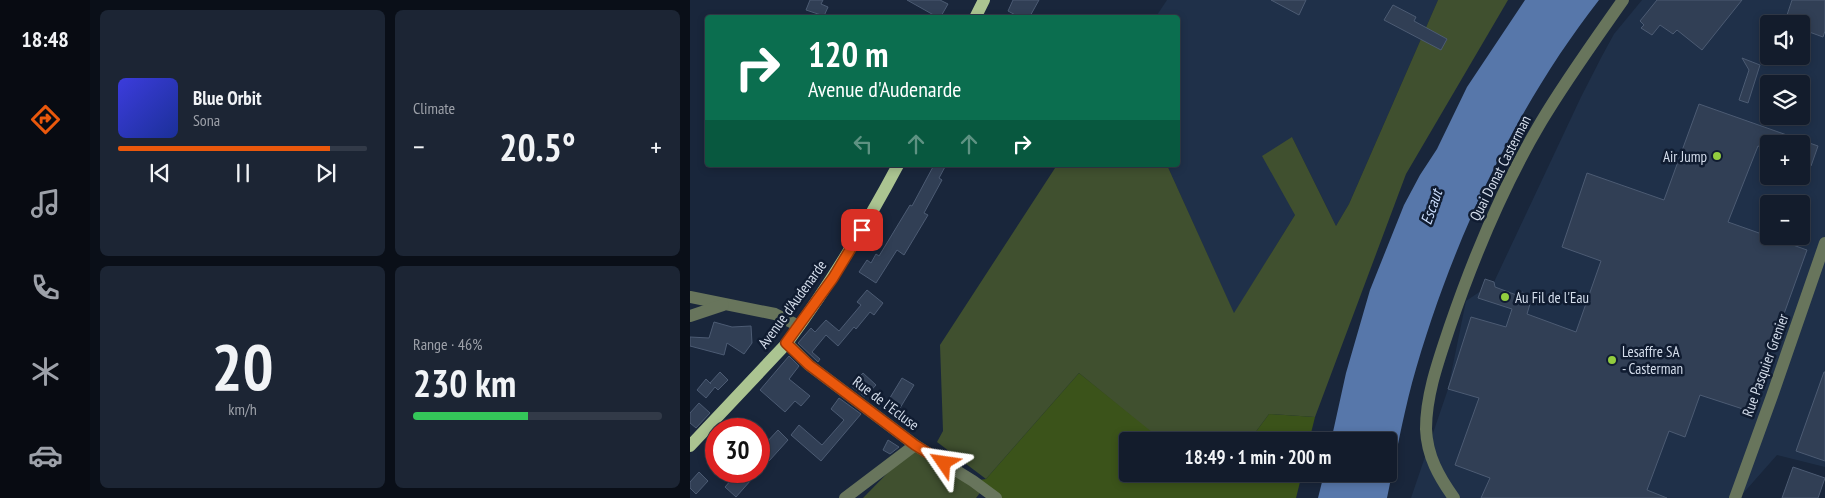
<!DOCTYPE html>
<meta charset="utf-8">
<style>
:root{--surface:#131c2c;--page:#1c2534;--text:#f1f3f6;--muted:#9da1a9;--line:#323a48;--accent:#ea580c}
body{margin:0;font-family:"PT Sans Narrow",sans-serif;background:var(--page);color:var(--text);height:100vh;display:flex;flex-direction:column;font-size:19px;white-space:nowrap}
*{box-sizing:border-box;margin:0}
p{font-size:16px;color:var(--muted)}
.icon{flex:none;width:28px;height:28px;fill:none;stroke:currentColor;stroke-width:2;stroke-linecap:round;stroke-linejoin:round}
.map{position:relative;flex:1;overflow:hidden}
.sheet{display:flex;flex-direction:column;gap:10px;padding:10px;background:#0a0f18;width:600px}
.sheet>*{flex:none}
.hud{position:absolute;left:15px;top:15px;width:475px;height:152px;border-radius:5px;box-shadow:0 2px 8px #0003,0 0 0 1px var(--line);background:#0b6e4f;color:#fff;overflow:hidden}
.buttons{position:absolute;left:1070px;top:15px;display:grid;gap:10px}
.buttons a{display:grid;place-items:center;width:50px;height:50px;border-radius:5px;background:var(--surface);box-shadow:0 2px 8px #0003,0 0 0 1px var(--line);font-size:25px}
.speed{position:absolute;left:15px;top:418px;display:flex;gap:10px;font-size:25px;font-weight:700;text-align:center}
.speed>*{display:grid;place-content:center;width:65px;height:65px;border-radius:50%;background:var(--surface);box-shadow:0 2px 8px #0003,0 0 0 1px var(--line);line-height:1}
.speed .limit{border:8px solid #d22;background:#fff;color:#111}
.pin{position:absolute;display:grid;place-items:center;width:42px;height:42px;color:#fff;margin:-21px;border-radius:10px;box-shadow:0 2px 8px #0006}
.me{position:absolute;width:55px;margin:-28px;rotate:302deg;stroke-linejoin:round;filter:drop-shadow(0 0 4px #0008)}
.turn{display:flex;align-items:center;gap:18px;height:105px;padding:0 20px;font-size:22px}
.turn .icon{width:65px;height:65px;stroke-width:2.5}
.turn b{display:block;font-size:35px;line-height:42px}
.lanes{display:flex;align-items:center;height:48px;padding:0 20px;background:#0003;justify-content:center;gap:25px;direction:ltr}
.lanes .off{opacity:.35}
.big{font-size:38px;font-weight:600;line-height:1.1}
.sheet .tile{flex:1;display:flex;flex-direction:column;justify-content:center;gap:8px;min-width:0;padding:0 18px;border-radius:8px;background:var(--page)}
.sheet .dial{align-items:center;gap:0}
.dial b{font-size:65px;line-height:1}
.song{display:flex;align-items:center;gap:15px}
.cover{width:60px;height:60px;border-radius:8px;background:linear-gradient(135deg,hsl(240 70% 55%),hsl(230 70% 35%))}
.played{height:5px;border-radius:2px;background:linear-gradient(90deg,var(--accent) 85%,var(--line) 85%)}
.keys{display:flex;justify-content:space-around;direction:ltr}
.heat{display:flex;justify-content:space-between;align-items:center;font-size:28px;direction:ltr}
.charge{height:8px;border-radius:4px;background:linear-gradient(90deg,#34c759 46%,var(--line) 0)}
.sheet .tiles{flex:1;display:grid;gap:10px;grid-template-columns:repeat(2,1fr)}
.trip{position:absolute;left:429px;top:432px;width:278px;height:50px;border-radius:5px;background:var(--surface);box-shadow:0 2px 8px #0003,0 0 0 1px var(--line);font-weight:600;line-height:50px;text-align:center}
main{display:flex;flex:1;min-height:0}
.menu{display:flex;flex-direction:column;width:90px;justify-content:space-around;align-items:center;background:#080b12;color:var(--muted)}
.menu .icon{width:35px;height:35px}
.menu .active{color:var(--accent)}
.menu b{font-size:22px;color:var(--text)}
.map>svg:first-child{display:block}
.built{fill:#1f3049;fill-rule:evenodd}
.green{fill:#40502f}
.forest{fill:#3b531a}
.water{fill:#5777aa}
.building{fill:#313f55;stroke:#4c5b73}
.lines{fill:none;stroke-linecap:round;stroke-linejoin:round}
.minor{stroke:#68755c;stroke-width:12}
.major{stroke:#abc491;stroke-width:12}
.route-casing{stroke:#983908;stroke-width:12}
.route{stroke:#ea580c;stroke-width:9}
.poi-dot{fill:#92cd3e;stroke:#101c31;stroke-width:2}
.labels{text-anchor:middle;dominant-baseline:central;stroke-width:5;stroke-linejoin:round;paint-order:stroke}
.poi-label{font-size:15px;fill:#d4ddeb;stroke:#101c31;text-anchor:start}
.street-label{font-size:15px;fill:#d4ddeb;stroke:#101c31}
.water-label{font-size:16px;font-style:italic;fill:#cbdefd;stroke:#101c31}
</style>
<main>
<nav class="menu">
<b>18:48</b>
<svg class="icon active" aria-label="directions" viewBox="0 0 24 24"><path d="M12 3l9 9-9 9-9-9zM9 14v-3h6M13 9l2 2-2 2"/></svg>
<svg class="icon" aria-label="music" viewBox="0 0 24 24"><path d="M9 18V5l10-2v13"/><circle cx="6" cy="18" r="3"/><circle cx="16" cy="16" r="3"/></svg>
<svg class="icon" aria-label="phone" viewBox="0 0 24 24"><path d="M5 4h4l2 5-3 2q2 4 5 5l2-3 5 2v4C11 20 4 13 5 4z"/></svg>
<svg class="icon" aria-label="climate" viewBox="0 0 24 24"><path d="M12 3v18M4 7l16 10M4 17L20 7"/></svg>
<svg class="icon" aria-label="car" viewBox="0 0 24 24"><path d="M5 17H2v-5l4-1 3-4h7l3 4 3 1v5h-3M9 17h6M6 11h13"/><circle cx="7" cy="17" r="2"/><circle cx="17" cy="17" r="2"/></svg>
</nav>
<section class="sheet">
<div class="tiles">
<div class="tile">
<div class="song"><i class="cover"></i><div><b>Blue Orbit</b><p>Sona</p></div></div>
<div class="played"></div>
<div class="keys"><svg class="icon" aria-label="previous" viewBox="0 0 24 24"><path d="M18 5L8 12l10 7zM5 5v14"/></svg><svg class="icon" aria-label="pause" viewBox="0 0 24 24"><path d="M8 5v14M16 5v14"/></svg><svg class="icon" aria-label="next" viewBox="0 0 24 24"><path d="M6 5l10 7-10 7zM19 5v14"/></svg></div>
</div>
<div class="tile"><p>Climate</p>
<div class="heat"><a>−</a><b class="big">20.5°</b><a>+</a></div>
</div>
<div class="tile dial"><b>20</b><p>km/h</p></div>
<div class="tile"><p>Range · 46%</p><b class="big">230 km</b><div class="charge"></div></div>
</div>
</section>
<div class="map">
<svg width="1135" height="498" viewBox="0 0 1135 498">
<rect width="100%" height="100%" fill="#19263b"/>
<g class="built">
<path d="M477,0H748L659,204L646,226L602,137L605,215L544,314L477,165H488V18H465Z"/>
<path d="M952,0H1135V467L1087,455L1049,498H721L758,389L776,301L804,282L891,97L912,56L924,34ZM1079,24H1111V56H1079ZM1079,84H1111V116H1079ZM1079,144H1111V176H1079ZM1079,204H1111V236H1079Z"/>
</g>
<g class="green">
<path d="M748,0H818L716,174L625,417L579,414L559,441H471L389,373L296,479L247,442L253,431L250,345L367,165H477L544,313L605,215L572,156L602,137L646,226L659,204Z"/>
<path d="M225,445L293,489L286,498H173Z"/>
</g>
<g class="forest">
<path d="M389,373L473,441H438V474H513L531,480L536,474H612L606,498H309L283,481L296,479Z"/>
<path d="M579,414L625,417L619,441H559Z"/>
</g>
<path class="water" d="M835,0H909C823,110 759,249 722,383C712,421 705,460 697,498H628L634,474H698V441H641L656,373L680,290L714,205L730,175L747,149L777,87Z"/>
<g class="building">
<path d="M120,0H133L131,4L138,7L134,16L116,10Z"/>
<path d="M217,0H250L258,4L250,18H249Z"/>
<path d="M323,0H349L339,18H331L318,11Z"/>
<path d="M581,0H616L609,15Z"/>
<path d="M967,0H1052L1012,50L987,30L983,34L970,25L962,35L951,28L954,25L950,21Z"/>
<path d="M1102,0H1135V31L1133,37L1111,29V24H1094Z"/>
<path d="M703,5L726,17L724,21L757,39L751,50L694,20Z"/>
<path d="M1052,58L1070,65L1058,103L1049,100L1059,70Z"/>
<path d="M1009,104L1128,146L1121,166L1111,162V144H1079V150L1068,146L1038,222L1117,250L1059,411L1010,395L995,437L979,431L957,490L977,498H791L800,478L765,465L789,398L758,389L781,317L816,327L822,309L788,298L795,279L804,282L805,287L829,296L832,292L842,297L837,314L886,332L911,261L872,247L897,173L974,200Z"/>
<path d="M244,165H256L249,178L252,180L234,213L238,215L214,255L207,250L186,283L169,272L177,260L181,263L186,254L189,256L220,205L222,206Z"/>
<path d="M177,290L193,303L184,315L180,312L166,329L164,327L148,346L136,335L122,352L130,359L128,362L108,343L121,328L125,332L136,320L149,331L171,305L167,302Z"/>
<path d="M24,322L42,327L61,326L62,343L54,354L37,343L34,355L0,346V337L19,338Z"/>
<path d="M99,356L109,366L99,379L120,396L111,406L105,401L95,412L70,390Z"/>
<path d="M30,372L38,380L28,390L25,387L16,398L7,390L16,379L21,384L20,383Z"/>
<path d="M1134,372H1135V461L1106,451Z"/>
<path d="M173,373L186,385L175,397L161,386Z"/>
<path d="M212,378L224,385L210,408L198,401Z"/>
<path d="M149,398L171,414L131,461L101,435L109,425L132,445L154,420L141,409Z"/>
<path d="M9,403L20,413L6,428L0,423V413Z"/>
<path d="M88,430L98,440L79,461L69,452V448L74,443L75,444Z"/>
<path d="M198,440L209,447L200,454L193,450Z"/>
<path d="M1103,467L1135,478L1128,498H1092Z"/>
<path d="M49,471H51L61,480L46,497L35,487Z"/>
<path d="M9,472L18,481L6,494L0,488V482Z"/>
</g>
<g class="lines">
<g class="minor">
<path d="M0,297L85,314L109,326"/>
<path d="M0,316L33,305"/>
<path d="M97,343L119,365L225,445L283,481L306,498"/>
<path d="M155,498L225,445"/>
<path d="M764,498C749,477 737,456 736,429C736,394 749,359 760,326C784,256 813,186 851,122C876,80 905,40 933,0"/>
<path d="M1045,498L1082,396L1135,243"/>
</g>
<g class="major">
<path d="M285,18L294,0"/>
<path d="M0,446L97,343C138,287 175,227 208,165"/>
</g>
</g>
<g class="lines">
<g class="route-casing">
<path id="route" d="M172,230L143,278L96,343L119,365L225,445L254,463"/>
</g>
<use href="#route" class="route"/>
</g>
<g class="poi-dot">
<circle cx="1027" cy="156" r="5"/>
<circle cx="815" cy="297" r="5"/>
<circle cx="922" cy="360" r="5"/>
</g>
<g class="labels">
<g class="poi-label">
<text x="1017" y="156" text-anchor="end">Air Jump</text>
<text x="825" y="297">Au Fil de l'Eau</text>
<text x="932" y="351">Lesaffre SA<tspan x="932" dy="17">- Casterman</tspan></text>
</g>
<g class="street-label">
<text transform="translate(810 168) rotate(-63)">Quai Donat Casterman</text>
<text transform="translate(102 304) rotate(-54)">Avenue d'Audenarde</text>
<text transform="translate(1075 365) rotate(-70)">Rue Pasquier Grenier</text>
<text transform="translate(196 403) rotate(37)">Rue de l'Ecluse</text>
</g>
<g class="water-label">
<text transform="translate(741 207) rotate(-71)">Escaut</text>
</g>
</g>
</svg>
<div class="buttons">
<a><svg class="icon" aria-label="sound" viewBox="0 0 24 24"><path d="M4 9h4l5-4v14l-5-4H4zM17 9q2 3 0 6"/></svg></a>
<a><svg class="icon" aria-label="layers" viewBox="0 0 24 24"><path d="M12 4l9 5-9 5-9-5zM3 14l9 5 9-5"/></svg></a>
<a>+</a>
<a>−</a>
</div>
<div class="speed"><div class="limit">30</div></div>
<div class="pin" style="left:172px;top:230px;background:#d93025"><svg class="icon" aria-label="arrive" viewBox="0 0 24 24"><path d="M6 21V4h12l-3 4 3 4H6"/></svg></div>
<svg class="me" style="left:254px;top:463px" viewBox="-20 -20 40 40"><path d="M0-17L14 15 0 8-14 15z" fill="#ea580c" stroke="#fff" stroke-width="4"/></svg>
<div class="trip">18:49 · 1 min · 200 m</div>
<div class="hud">
<div class="turn"><svg class="icon" aria-label="right" viewBox="0 0 24 24"><path d="M7 20v-9h11M14 6l5 5-5 5"/></svg><div><b>120 m</b>Avenue d'Audenarde</div></div>
<div class="lanes"><svg class="icon off" aria-label="left" viewBox="0 0 24 24"><path d="M17 20v-9H6M10 6l-5 5 5 5"/></svg><svg class="icon off" aria-label="ahead" viewBox="0 0 24 24"><path d="M12 20V5M6 11l6-6 6 6"/></svg><svg class="icon off" aria-label="ahead" viewBox="0 0 24 24"><path d="M12 20V5M6 11l6-6 6 6"/></svg><svg class="icon" aria-label="right" viewBox="0 0 24 24"><path d="M7 20v-9h11M14 6l5 5-5 5"/></svg></div>
</div>
</div>
</main>
